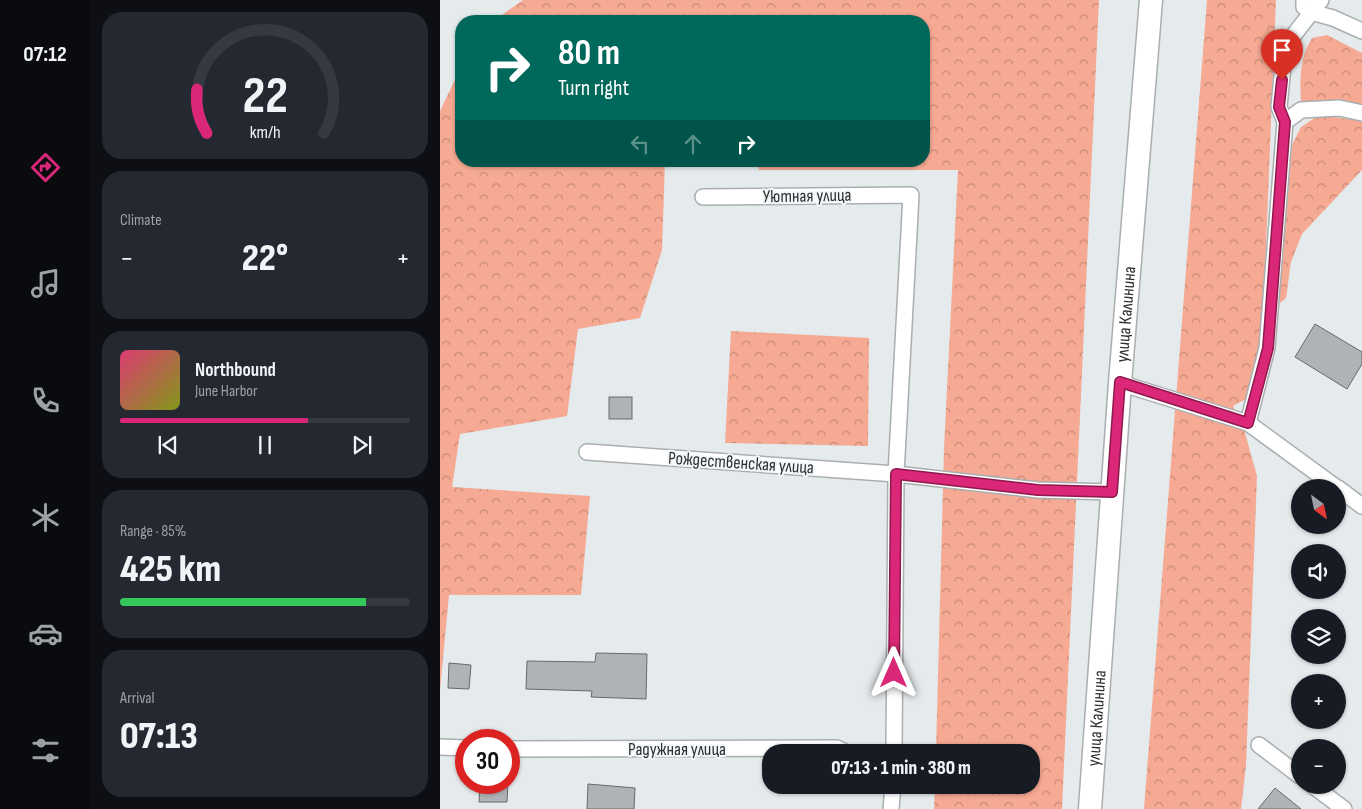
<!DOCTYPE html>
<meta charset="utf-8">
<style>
:root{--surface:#171b24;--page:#242831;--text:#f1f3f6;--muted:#9ea1a6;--line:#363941;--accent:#db2777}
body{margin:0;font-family:"Sofia Sans Condensed",sans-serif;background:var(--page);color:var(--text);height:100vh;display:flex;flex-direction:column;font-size:19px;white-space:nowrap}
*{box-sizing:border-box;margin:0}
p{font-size:16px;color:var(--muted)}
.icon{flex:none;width:28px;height:28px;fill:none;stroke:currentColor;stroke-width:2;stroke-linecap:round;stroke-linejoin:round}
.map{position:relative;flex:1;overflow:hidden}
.side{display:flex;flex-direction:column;gap:12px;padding:12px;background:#0d0f14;width:350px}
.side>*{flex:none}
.guide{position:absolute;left:15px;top:15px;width:475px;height:152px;border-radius:20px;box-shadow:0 1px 4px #0004;background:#00695c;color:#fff;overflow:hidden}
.needle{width:32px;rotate:147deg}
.fabs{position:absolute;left:851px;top:479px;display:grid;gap:10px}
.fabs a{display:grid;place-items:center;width:55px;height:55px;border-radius:50%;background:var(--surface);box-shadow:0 1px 4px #0004;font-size:25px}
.speed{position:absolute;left:15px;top:729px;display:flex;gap:10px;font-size:25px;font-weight:700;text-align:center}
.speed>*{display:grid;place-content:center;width:65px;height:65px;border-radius:50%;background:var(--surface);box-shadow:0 1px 4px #0004;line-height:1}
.speed .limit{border:8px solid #d22;background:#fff;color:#111}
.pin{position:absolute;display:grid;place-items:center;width:42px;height:42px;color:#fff;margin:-51px -21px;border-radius:50% 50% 50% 0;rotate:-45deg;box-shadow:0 0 5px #0007}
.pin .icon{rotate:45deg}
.me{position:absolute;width:55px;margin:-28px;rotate:0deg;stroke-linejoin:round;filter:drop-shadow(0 0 4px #0008)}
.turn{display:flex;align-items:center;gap:18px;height:105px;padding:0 20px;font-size:22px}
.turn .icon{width:65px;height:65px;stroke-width:2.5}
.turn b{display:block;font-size:35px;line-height:42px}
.lanes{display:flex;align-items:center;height:48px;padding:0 20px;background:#0003;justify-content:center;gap:25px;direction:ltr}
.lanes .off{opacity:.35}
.big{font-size:38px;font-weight:800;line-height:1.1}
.side .card{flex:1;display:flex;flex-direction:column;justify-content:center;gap:8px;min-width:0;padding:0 18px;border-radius:20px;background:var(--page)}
.side .dial{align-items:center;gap:0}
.dial svg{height:130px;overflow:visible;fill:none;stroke:var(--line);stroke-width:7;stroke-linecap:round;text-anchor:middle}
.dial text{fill:var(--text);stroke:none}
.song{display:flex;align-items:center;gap:15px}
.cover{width:60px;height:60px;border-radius:8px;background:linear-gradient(135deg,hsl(340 70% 55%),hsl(70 70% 35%))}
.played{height:5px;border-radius:2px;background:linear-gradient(90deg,var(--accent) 65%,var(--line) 65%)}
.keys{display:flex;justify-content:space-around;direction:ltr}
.heat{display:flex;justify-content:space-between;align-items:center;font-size:28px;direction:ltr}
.charge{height:8px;border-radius:4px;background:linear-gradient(90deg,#34c759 85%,var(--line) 0)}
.trip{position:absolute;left:322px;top:744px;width:278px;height:50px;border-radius:20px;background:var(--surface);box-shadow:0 1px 4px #0004;font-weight:800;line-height:50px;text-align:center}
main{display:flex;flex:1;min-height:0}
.dock{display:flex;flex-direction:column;width:90px;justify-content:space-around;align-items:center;background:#090b0e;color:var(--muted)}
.dock .icon{width:35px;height:35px}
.dock .current{color:var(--accent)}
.dock b{font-size:22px;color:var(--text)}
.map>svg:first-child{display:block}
.forest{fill:url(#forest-crowns)}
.building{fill:#afb3b5;stroke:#666a6b}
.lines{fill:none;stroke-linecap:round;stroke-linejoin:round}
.street-casing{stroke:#aaaeb0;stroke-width:18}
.secondary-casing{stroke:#aaaeb0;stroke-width:25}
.street{stroke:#fff;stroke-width:15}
.secondary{stroke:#fff;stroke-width:22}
.route-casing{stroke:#8e194d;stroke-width:12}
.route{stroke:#db2777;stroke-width:9}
.labels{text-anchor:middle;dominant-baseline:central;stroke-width:4;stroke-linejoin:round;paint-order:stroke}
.street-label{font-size:18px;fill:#2e2f30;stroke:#f3f7f9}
</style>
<main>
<nav class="dock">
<b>07:12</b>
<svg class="icon current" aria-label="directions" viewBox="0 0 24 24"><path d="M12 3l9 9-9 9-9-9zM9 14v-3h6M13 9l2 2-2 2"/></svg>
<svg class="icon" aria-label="music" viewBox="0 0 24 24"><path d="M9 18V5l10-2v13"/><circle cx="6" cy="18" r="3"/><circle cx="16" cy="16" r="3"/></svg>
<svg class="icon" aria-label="phone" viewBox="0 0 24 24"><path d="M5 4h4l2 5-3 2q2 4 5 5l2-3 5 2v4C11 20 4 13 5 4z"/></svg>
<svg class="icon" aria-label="climate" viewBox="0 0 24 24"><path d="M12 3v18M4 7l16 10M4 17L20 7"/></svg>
<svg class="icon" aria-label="car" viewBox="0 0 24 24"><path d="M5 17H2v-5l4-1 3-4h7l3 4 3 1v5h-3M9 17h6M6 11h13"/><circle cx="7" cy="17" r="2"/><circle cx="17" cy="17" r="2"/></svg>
<svg class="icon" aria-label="filters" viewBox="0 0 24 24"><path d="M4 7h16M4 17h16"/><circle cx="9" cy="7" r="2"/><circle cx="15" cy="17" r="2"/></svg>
</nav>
<section class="side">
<div class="card dial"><svg viewBox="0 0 100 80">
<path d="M14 69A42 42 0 1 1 86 69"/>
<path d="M14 69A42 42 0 0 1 8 42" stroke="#db2777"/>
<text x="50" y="56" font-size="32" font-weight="700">22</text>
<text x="50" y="72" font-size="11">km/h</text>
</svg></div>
<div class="card"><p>Climate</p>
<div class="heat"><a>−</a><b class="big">22°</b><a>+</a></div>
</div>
<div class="card">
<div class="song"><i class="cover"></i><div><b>Northbound</b><p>June Harbor</p></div></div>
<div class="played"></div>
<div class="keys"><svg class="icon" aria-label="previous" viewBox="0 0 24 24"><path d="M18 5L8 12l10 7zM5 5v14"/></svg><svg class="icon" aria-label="pause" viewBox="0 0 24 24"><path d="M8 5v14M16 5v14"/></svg><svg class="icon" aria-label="next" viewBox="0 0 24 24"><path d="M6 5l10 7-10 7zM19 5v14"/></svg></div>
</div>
<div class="card"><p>Range · 85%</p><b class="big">425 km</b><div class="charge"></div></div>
<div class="card"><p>Arrival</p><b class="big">07:13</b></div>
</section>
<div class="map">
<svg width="922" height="809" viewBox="0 0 922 809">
<defs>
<pattern id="forest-crowns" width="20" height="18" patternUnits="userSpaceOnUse" patternTransform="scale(1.25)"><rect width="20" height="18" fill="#f6a993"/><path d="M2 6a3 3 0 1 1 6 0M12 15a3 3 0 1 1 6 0" fill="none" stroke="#c88a78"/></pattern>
</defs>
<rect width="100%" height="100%" fill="#e5eaec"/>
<g class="forest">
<path d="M83,0H659L622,809H494L495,785H591V752H496L504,449L518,170H319L317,161H484V21H53Z"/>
<path d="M767,0H836L822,344L806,399L793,406L805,433L817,476L806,765L801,809H704Z"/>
<path d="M887,35L922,53V108C901,103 882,100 861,103C860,79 859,59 872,38Z"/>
<path d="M21,67V161H225L222,250L200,318L138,329L127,416L20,434L12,487L150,496L141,595H9L0,690V111Z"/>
<path d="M879,115L922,121V170L862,234L851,262L846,298L840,303L837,289L845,230L852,145L861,127Z"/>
<path d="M291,331L429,338L428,446L285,443Z"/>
</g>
<g class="building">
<path d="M875,324L922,352V364L907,389L855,357Z"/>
<rect x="169" y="397" width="23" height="22"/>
<path d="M156,653L207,654L206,699L151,697L152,691L86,689L87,661L155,662Z"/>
<path d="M9,663L31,665L29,689L8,688Z"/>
<path d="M40,782H68L67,802H39Z"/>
<path d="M148,784L195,788L194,809H147Z"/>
<path d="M835,788L861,809H818Z"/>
</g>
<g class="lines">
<g class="street-casing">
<g id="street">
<path d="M864,0V7L871,12L893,18L922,31"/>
<path d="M845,122L839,107L843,66L853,36L881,0"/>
<path d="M263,197L471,195L456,474L454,752"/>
<path d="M680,383L808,423L897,488"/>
<path d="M808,423L827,348L845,122L861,110L899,108L922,113"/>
<path d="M147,452L456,474L598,490L672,492"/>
<path d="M898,488L922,506"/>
<path d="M819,745L860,776"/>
<path d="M0,747L26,748"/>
<path d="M69,749L397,748L405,752"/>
<path d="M872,785L904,809"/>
<path d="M451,809L453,785"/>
</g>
</g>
<g class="secondary-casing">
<g id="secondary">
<path id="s1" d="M650,809L680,383L711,0"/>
</g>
</g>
<use href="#street" class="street"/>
<use href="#secondary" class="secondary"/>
</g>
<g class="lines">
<g class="route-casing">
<path id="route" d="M454,673L456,474L598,490L672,492L680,382L808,423L828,348L845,122L839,107L842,80"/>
</g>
<use href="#route" class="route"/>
</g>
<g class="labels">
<g class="street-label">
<text transform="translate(367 196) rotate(-1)">Уютная улица</text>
<text stroke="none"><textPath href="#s1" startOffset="496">улица Калинина</textPath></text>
<text transform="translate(301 463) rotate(4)">Рождественская улица</text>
<text stroke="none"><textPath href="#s1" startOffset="91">улица Калинина</textPath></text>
<text x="237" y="749">Радужная улица</text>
</g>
</g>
</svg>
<div class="fabs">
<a><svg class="needle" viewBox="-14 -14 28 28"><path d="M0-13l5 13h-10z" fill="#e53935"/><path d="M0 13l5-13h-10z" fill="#9ea1a6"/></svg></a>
<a><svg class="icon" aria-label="sound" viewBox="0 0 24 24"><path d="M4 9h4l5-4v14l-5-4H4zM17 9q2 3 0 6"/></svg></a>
<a><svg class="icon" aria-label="layers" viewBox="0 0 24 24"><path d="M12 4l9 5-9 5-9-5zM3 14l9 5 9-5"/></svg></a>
<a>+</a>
<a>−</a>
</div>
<div class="speed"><div class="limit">30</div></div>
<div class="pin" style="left:842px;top:80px;background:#d93025"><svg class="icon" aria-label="arrive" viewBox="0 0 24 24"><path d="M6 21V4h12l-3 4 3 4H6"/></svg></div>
<svg class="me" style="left:454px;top:673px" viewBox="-20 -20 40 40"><path d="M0-17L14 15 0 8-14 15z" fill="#db2777" stroke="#fff" stroke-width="4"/></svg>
<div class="trip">07:13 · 1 min · 380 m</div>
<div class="guide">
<div class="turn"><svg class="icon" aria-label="right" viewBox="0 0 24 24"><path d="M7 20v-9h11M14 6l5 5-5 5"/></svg><div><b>80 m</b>Turn right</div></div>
<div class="lanes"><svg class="icon off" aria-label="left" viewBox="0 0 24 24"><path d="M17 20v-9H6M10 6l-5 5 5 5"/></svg><svg class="icon off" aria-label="ahead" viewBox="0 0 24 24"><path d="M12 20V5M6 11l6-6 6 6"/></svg><svg class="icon" aria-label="right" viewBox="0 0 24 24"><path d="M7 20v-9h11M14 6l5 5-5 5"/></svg></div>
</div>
</div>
</main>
